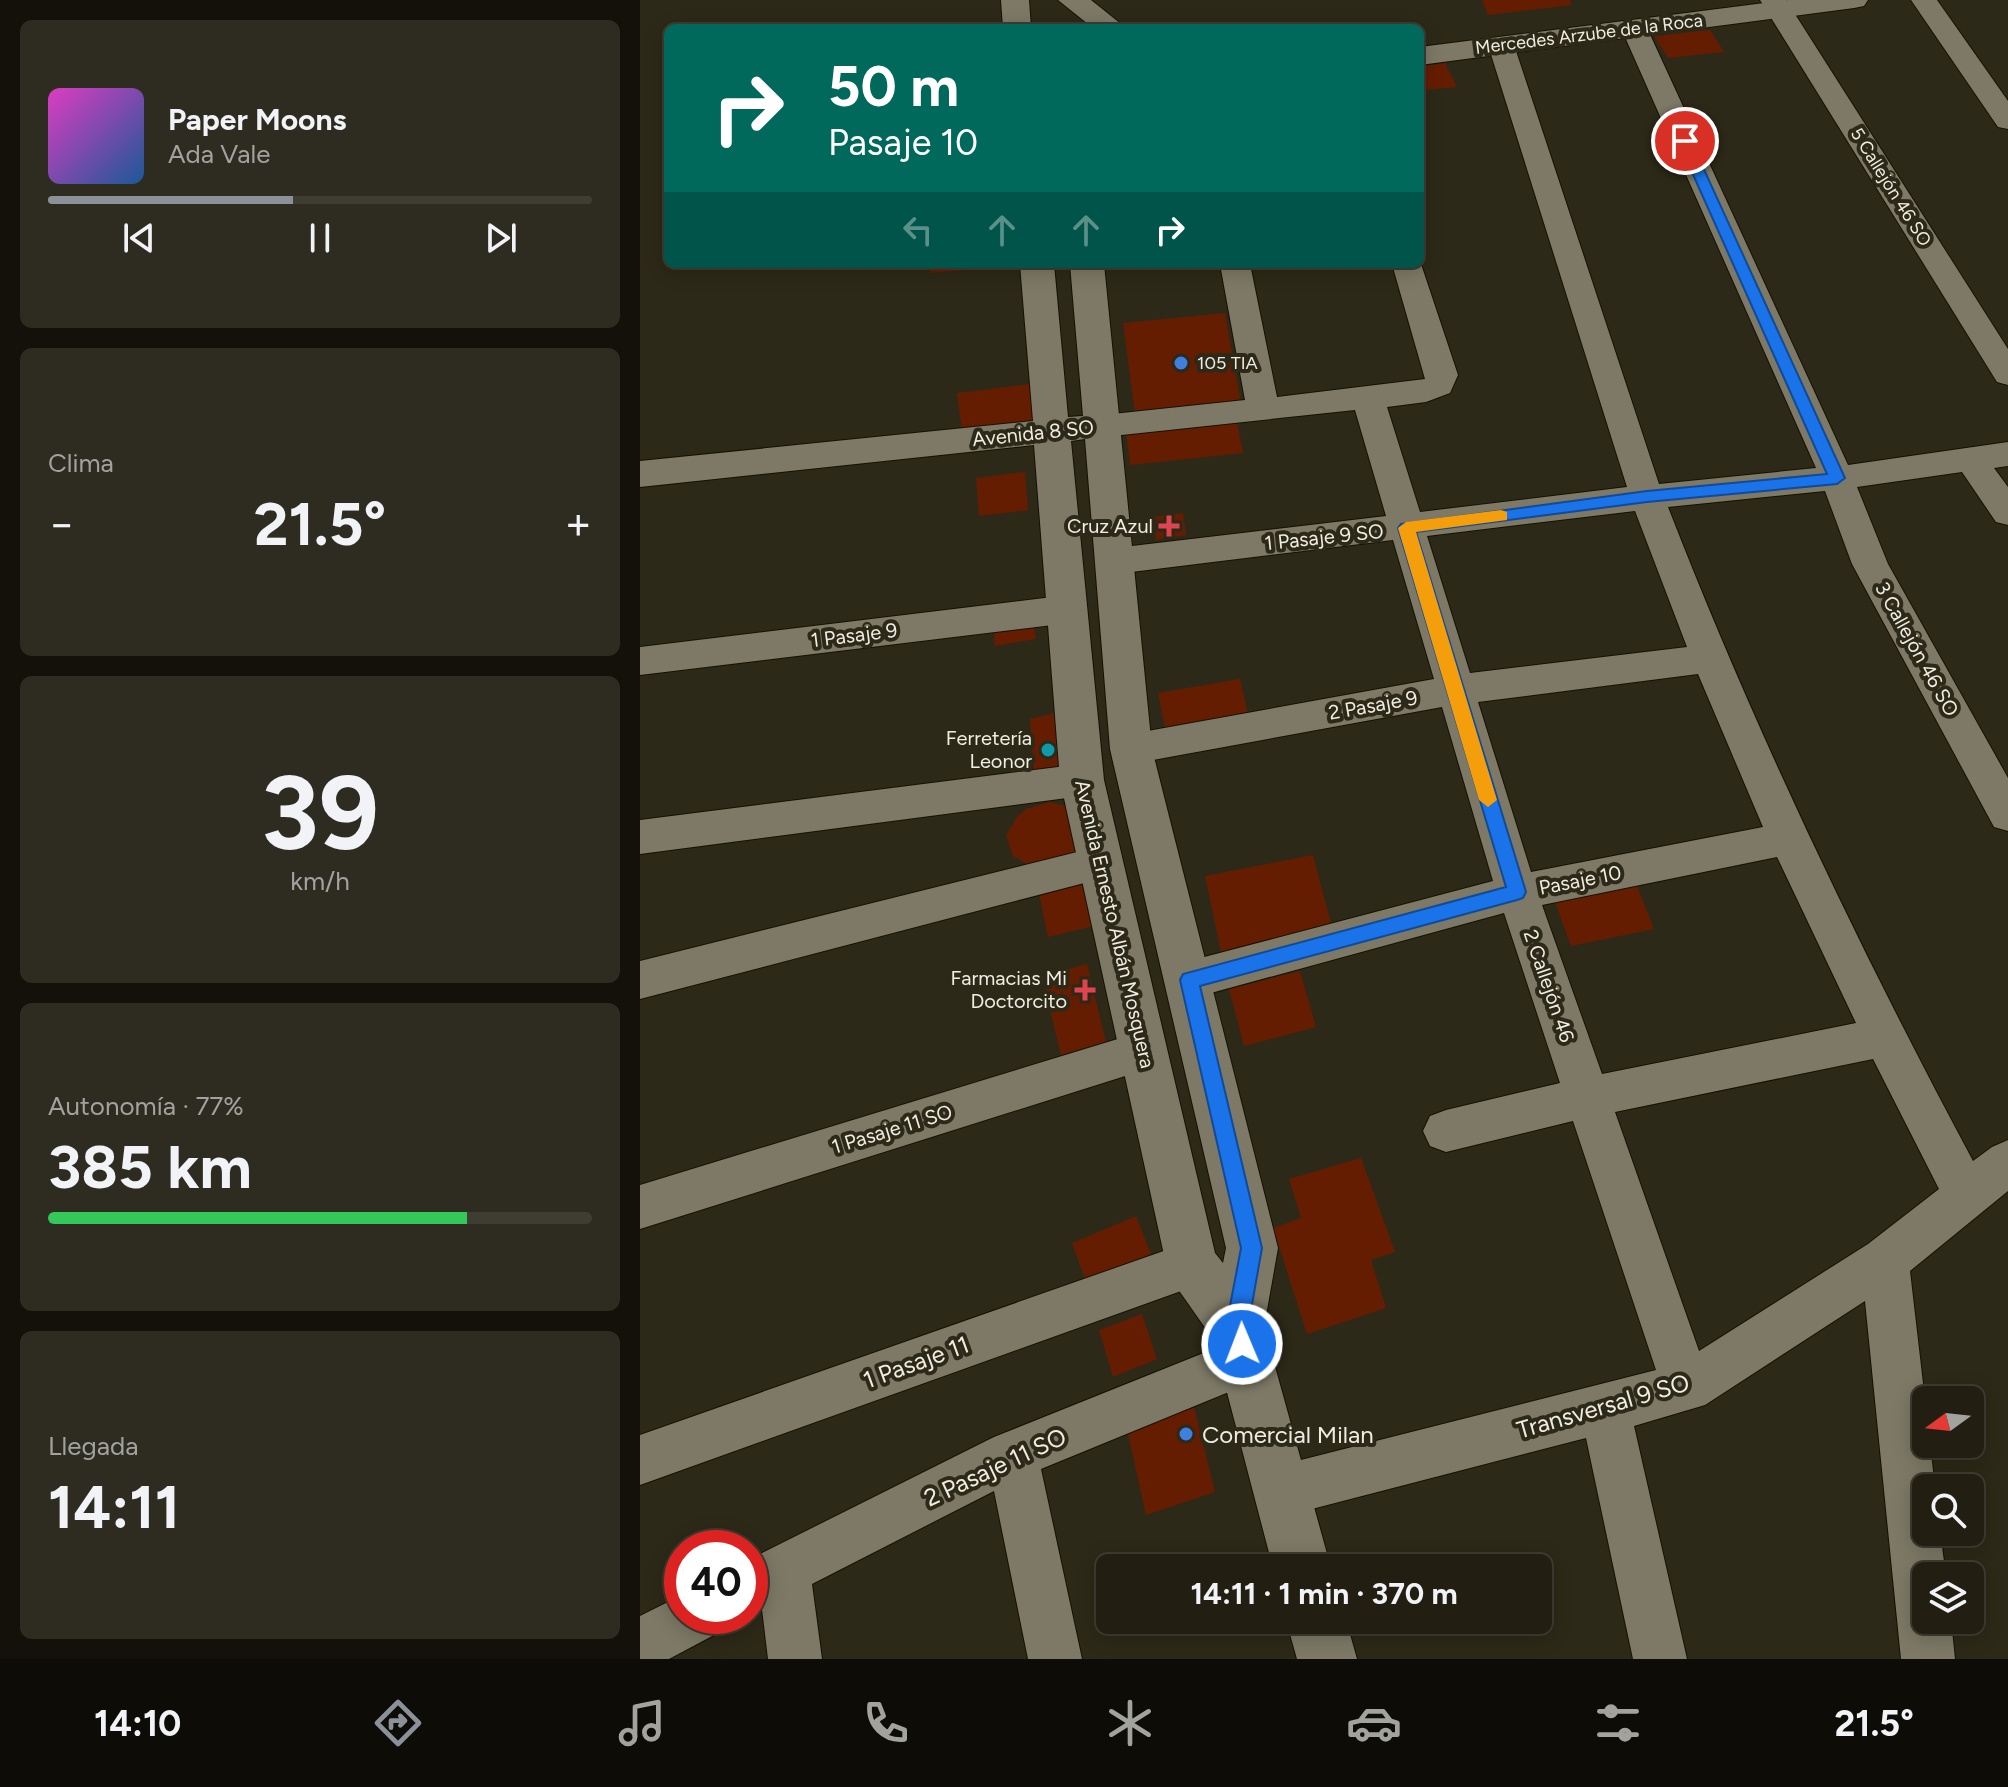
<!DOCTYPE html>
<html lang="es">
<meta charset="utf-8">
<style>
:root{--surface:#221f12;--page:#2e2c20;--text:#f1f3f6;--muted:#a2a29f;--line:#3f3d32;--accent:#8c9099}
body{margin:0;font-family:Figtree,sans-serif;background:var(--page);color:var(--text);height:100vh;display:flex;flex-direction:column;font-size:30px;white-space:nowrap}
*{box-sizing:border-box;margin:0}
p{font-size:26px;color:var(--muted)}
.icon{flex:none;width:44px;height:44px;fill:none;stroke:currentColor;stroke-width:2;stroke-linecap:round;stroke-linejoin:round}
.map{position:relative;flex:1;overflow:hidden}
.side{display:flex;flex-direction:column;gap:20px;padding:20px;background:#13110a;width:640px}
.side>*{flex:none}
.banner{position:absolute;left:24px;top:24px;width:760px;height:244px;border-radius:12px;box-shadow:0 4px 20px #0003,0 0 0 2px var(--line);background:#00695c;color:#fff;overflow:hidden}
.needle{width:52px;rotate:255deg}
.buttons{position:absolute;left:1272px;top:1386px;display:grid;gap:16px}
.buttons a{display:grid;place-items:center;width:72px;height:72px;border-radius:12px;background:var(--surface);box-shadow:0 4px 20px #0003,0 0 0 2px var(--line);font-size:40px}
.speed{position:absolute;left:24px;top:1530px;display:flex;gap:16px;font-size:40px;font-weight:700;text-align:center}
.speed>*{display:grid;place-content:center;width:104px;height:104px;border-radius:50%;background:var(--surface);box-shadow:0 4px 20px #0003,0 0 0 2px var(--line);line-height:1}
.speed .limit{border:12px solid #d22;background:#fff;color:#111}
.pin{position:absolute;display:grid;place-items:center;width:68px;height:68px;color:#fff;margin:-34px;border:4px solid #fff;border-radius:50%;box-shadow:0 2px 8px #0007}
.me{position:absolute;width:88px;margin:-44px;rotate:359deg;stroke-linejoin:round;filter:drop-shadow(0 0 6px #0008)}
.turn{display:flex;align-items:center;gap:28px;height:168px;padding:0 32px;font-size:36px}
.turn .icon{width:104px;height:104px;stroke-width:2.5}
.turn b{display:block;font-size:56px;line-height:68px}
.lanes{display:flex;align-items:center;height:76px;padding:0 32px;background:#0003;justify-content:center;gap:40px;direction:ltr}
.lanes .off{opacity:.35}
.big{font-size:60px;font-weight:700;line-height:1.1}
.side .card{flex:1;display:flex;flex-direction:column;justify-content:center;gap:12px;min-width:0;padding:0 28px;border-radius:12px;background:var(--page)}
.side .dial{align-items:center;gap:0}
.dial b{font-size:104px;line-height:1}
.song{display:flex;align-items:center;gap:24px}
.cover{width:96px;height:96px;border-radius:12px;background:linear-gradient(135deg,hsl(310 70% 55%),hsl(210 70% 35%))}
.played{height:8px;border-radius:4px;background:linear-gradient(90deg,var(--accent) 45%,var(--line) 45%)}
.keys{display:flex;justify-content:space-around;direction:ltr}
.heat{display:flex;justify-content:space-between;align-items:center;font-size:44px;direction:ltr}
.charge{height:12px;border-radius:6px;background:linear-gradient(90deg,#34c759 77%,var(--line) 0)}
.trip{position:absolute;left:456px;top:1554px;width:456px;height:80px;border-radius:12px;background:var(--surface);box-shadow:0 4px 20px #0003,0 0 0 2px var(--line);font-weight:700;line-height:80px;text-align:center}
.tabs{display:flex;height:128px;justify-content:space-around;align-items:center;background:#0e0c07;color:var(--muted)}
.tabs .icon{width:56px;height:56px}
.tabs .on{color:var(--accent)}
.tabs b{font-size:36px;color:var(--text)}
main{display:flex;flex:1;min-height:0}
.map>svg:first-child{display:block}
.building{fill:#651d01}
.lines{fill:none;stroke-linecap:round;stroke-linejoin:round}
.minor-casing{stroke:#151203;stroke-width:2}
.tertiary-casing{stroke:#151203;stroke-width:2}
.minor{fill:#7d7966;fill-rule:evenodd}
.tertiary{fill:#7d7966;fill-rule:evenodd}
.route{fill:#1a73e8;stroke:#114b97;stroke-width:2}
.slow{fill:#f59e0b}
.shop-dot{fill:#3f7fe0;stroke:#2d2918;stroke-width:3}
.health-dot{fill:#e0444e;stroke:#2d2918;stroke-width:3}
.culture-dot{fill:#0f9aa8;stroke:#2d2918;stroke-width:3}
.labels{text-anchor:middle;dominant-baseline:central;stroke-width:8;stroke-linejoin:round;paint-order:stroke}
.far-street-label{font-size:18px;fill:#efede2;stroke:#2d2918}
.far-poi-label{font-size:18px;fill:#efede2;stroke:#2d2918;text-anchor:start}
.street-label{font-size:20px;fill:#efede2;stroke:#2d2918}
.poi-label{font-size:20px;fill:#efede2;stroke:#2d2918;text-anchor:end}
.near-street-label{font-size:24px;fill:#efede2;stroke:#2d2918}
.near-poi-label{font-size:24px;fill:#efede2;stroke:#2d2918;text-anchor:start}
</style>
<main>
<section class="side">
<div class="card">
<div class="song"><i class="cover"></i><div><b>Paper Moons</b><p>Ada Vale</p></div></div>
<div class="played"></div>
<div class="keys"><svg class="icon" aria-label="previous" viewBox="0 0 24 24"><path d="M18 5L8 12l10 7zM5 5v14"/></svg><svg class="icon" aria-label="pause" viewBox="0 0 24 24"><path d="M8 5v14M16 5v14"/></svg><svg class="icon" aria-label="next" viewBox="0 0 24 24"><path d="M6 5l10 7-10 7zM19 5v14"/></svg></div>
</div>
<div class="card"><p>Clima</p>
<div class="heat"><a>−</a><b class="big">21.5°</b><a>+</a></div>
</div>
<div class="card dial"><b>39</b><p>km/h</p></div>
<div class="card"><p>Autonomía · 77%</p><b class="big">385 km</b><div class="charge"></div></div>
<div class="card"><p>Llegada</p><b class="big">14:11</b></div>
</section>
<div class="map">
<svg width="1368" height="1659" viewBox="0 0 1368 1659">
<rect width="100%" height="100%" fill="#2d2918"/>
<g class="building">
<path d="M842,0H930L932,5L848,15Z"/>
<path d="M1070,30L1084,52L1028,58L1014,36Z"/>
<path d="M805,63L817,87L786,90L780,78V67Z"/>
<path d="M290,264H352V268L290,273Z"/>
<path d="M585,313L601,404L495,414L483,323Z"/>
<path d="M389,384L398,433L323,438L317,393Z"/>
<path d="M597,422L603,453L490,465L486,433Z"/>
<path d="M385,472L388,510L339,516L336,478Z"/>
<path d="M543,513L546,535L516,540L512,517Z"/>
<path d="M392,617L396,639L354,646L355,623Z"/>
<path d="M600,679L609,719L526,732L518,693Z"/>
<path d="M419,712L426,781L395,785L390,719Z"/>
<path d="M410,802L434,808L443,849L423,866L394,868L373,856L366,835L377,817L386,809Z"/>
<path d="M673,855L694,935L582,957L565,876Z"/>
<path d="M445,873L458,925L408,937L396,879Z"/>
<path d="M997,886L1014,929L931,946L915,902Z"/>
<path d="M447,964L466,1042L421,1055L402,976Z"/>
<path d="M660,971L676,1027L604,1046L589,989Z"/>
<path d="M721,1158L755,1252L731,1260L746,1308L667,1334L633,1228L661,1218L649,1179Z"/>
<path d="M496,1216L511,1254L446,1282L432,1243Z"/>
<path d="M502,1314L517,1359L473,1377L459,1330Z"/>
<path d="M554,1407L575,1492L506,1515L487,1429Z"/>
</g>
<g class="lines">
<g class="minor-casing">
<g id="minor">
<path d="M1120,0H1146L1368,349V385L1357,382Z"/>
<path d="M1271,0H1297L1368,101V129L1358,127Z"/>
<path d="M994,20L1003,22L1007,28L1208,465L1368,442V466L1354,468L1368,487V525L1356,522L1322,472L1217,487L1248,564L1368,778V831L1354,827L1212,564L1185,491L1028,507C1115,731 1219,948 1333,1161L1352,1147L1368,1140V1191L1270,1271L1286,1409V1444H1290L1295,1488H1286V1532H1300L1306,1576H1286V1620H1311L1315,1659H1261L1225,1301L1065,1405L994,1426L1047,1659H993L946,1438L641,1517L623,1509L615,1491L623,1473L641,1465L1016,1370L933,1121L806,1152L790,1146L783,1131L790,1116L806,1110L920,1083L864,913L549,999L534,993L528,980L534,967L549,961L853,881L802,707L491,764L477,760L472,749L477,738L491,734L794,679L753,540L475,574L463,570L457,561L463,552L475,548L746,516L715,410L463,437L451,434L447,426L451,418L463,415L605,400L580,264H610L637,397L785,379L752,264H780V261L818,375L810,393L786,402L747,407L780,512L987,487L848,45L852,39H870L874,45L1019,484L1176,468L981,28L985,22ZM995,511L1047,647L830,673L787,536ZM1058,674L1123,827L891,872L838,702ZM1137,857L1216,1023L962,1074L902,905ZM1233,1059L1299,1189L1228,1244L1059,1351L975,1112Z"/>
<path d="M429,595L442,599L447,609L442,619L429,623L0,675V647Z"/>
<path d="M442,764L456,769L462,780L456,791L442,796L0,854V820Z"/>
<path d="M461,846L475,851L481,863L475,875L0,999V961Z"/>
<path d="M504,1031L520,1037L526,1051L520,1065L0,1229V1185Z"/>
<path d="M552,1241L569,1247L576,1264L569,1281L0,1485V1435Z"/>
<path d="M606,1336L623,1344L631,1361L623,1378L401,1469L442,1659H388L354,1491L172,1584L182,1659H128L122,1609L110,1614V1559L354,1437Z"/>
<path d="M42,1595V1616H82L74,1635L29,1659H0V1616Z"/>
</g>
</g>
<g class="tertiary-casing">
<g id="tertiary">
<path d="M361,0H389L391,28H363Z"/>
<path d="M418,0H451L486,28H453Z"/>
<path d="M1148,0H1228L1224,6L1214,8L780,65V47Z"/>
<path d="M380,264H414L428,417L443,416L430,264H464L512,749L638,1248L624,1327L691,1568H633L573,1339L533,1282L526,1264L420,780L394,445L0,487V461L393,421ZM445,439L470,749L586,1248L583,1263L575,1253L464,780L431,441Z"/>
<path d="M646,1620H706L717,1659H657Z"/>
</g>
</g>
<use href="#minor" class="minor"/>
<use href="#tertiary" class="tertiary"/>
</g>
<path class="route" d="M1040,138L1051,141L1205,478L1197,484L1007,502L776,532L886,892L883,898L877,900L560,986L622,1248L608,1327L613,1344L609,1352L602,1356L594,1352L586,1327L601,1248L540,980L543,974L866,887L758,528L761,524L1007,491L1187,474L1038,141Z"/>
<path class="slow" d="M861,510L867,512V520L776,532L857,800L848,807L839,800L758,528L766,522Z"/>
<g class="shop-dot">
<circle cx="541" cy="363" r="8"/>
<circle cx="546" cy="1434" r="8"/>
</g>
<g class="health-dot">
<path d="M525 514h8v8h8v8h-8v8h-8v-8h-8v-8h8z"/>
<path d="M441 978h8v8h8v8h-8v8h-8v-8h-8v-8h8z"/>
</g>
<circle class="culture-dot" cx="408" cy="750" r="8"/>
<g class="labels">
<g class="far-street-label">
<text transform="translate(949 34) rotate(-7)">Mercedes Arzube de la Roca</text>
<text transform="translate(1251 187) rotate(58)">5 Callejón 46 SO</text>
</g>
<g class="far-poi-label">
<text x="557" y="363">105 TIA</text>
</g>
<g class="street-label">
<text transform="translate(393 433) rotate(-6)">Avenida 8 SO</text>
<text transform="translate(684 537) rotate(-6)">1 Pasaje 9 SO</text>
<text transform="translate(214 635) rotate(-7)">1 Pasaje 9</text>
<text transform="translate(1277 649) rotate(61)">3 Callejón 46 SO</text>
<text transform="translate(733 705) rotate(-10)">2 Pasaje 9</text>
<text transform="translate(940 880) rotate(-11)">Pasaje 10</text>
<text transform="translate(475 924) rotate(77)">Avenida Ernesto Albán Mosquera</text>
<text transform="translate(909 986) rotate(71)">2 Callejón 46</text>
<text transform="translate(252 1129) rotate(-17)">1 Pasaje 11 SO</text>
</g>
<g class="poi-label">
<text x="513" y="526">Cruz Azul</text>
<text x="392" y="738">Ferretería<tspan x="392" dy="23">Leonor</tspan></text>
<text x="427" y="978">Farmacias Mi<tspan x="427" dy="23">Doctorcito</tspan></text>
</g>
<g class="near-street-label">
<text transform="translate(276 1362) rotate(-20)">1 Pasaje 11</text>
<text transform="translate(963 1406) rotate(-16)">Transversal 9 SO</text>
<text transform="translate(355 1467) rotate(-25)">2 Pasaje 11 SO</text>
</g>
<g class="near-poi-label">
<text x="562" y="1434">Comercial Milan</text>
</g>
</g>
</svg>
<div class="buttons">
<a><svg class="needle" viewBox="-14 -14 28 28"><path d="M0-13l5 13h-10z" fill="#e53935"/><path d="M0 13l5-13h-10z" fill="#a2a29f"/></svg></a>
<a><svg class="icon" aria-label="search" viewBox="0 0 24 24"><circle cx="10" cy="10" r="6"/><path d="M15 15l6 6"/></svg></a>
<a><svg class="icon" aria-label="layers" viewBox="0 0 24 24"><path d="M12 4l9 5-9 5-9-5zM3 14l9 5 9-5"/></svg></a>
</div>
<div class="speed"><div class="limit">40</div></div>
<div class="pin" style="left:1045px;top:141px;background:#d93025"><svg class="icon" aria-label="arrive" viewBox="0 0 24 24"><path d="M6 21V4h12l-3 4 3 4H6"/></svg></div>
<svg class="me" style="left:602px;top:1344px" viewBox="-20 -20 40 40"><circle r="17" fill="#1a73e8" stroke="#fff" stroke-width="3"/><path d="M0-11L8 9 0 5-8 9z" fill="#fff"/></svg>
<div class="trip">14:11 · 1 min · 370 m</div>
<div class="banner">
<div class="turn"><svg class="icon" aria-label="right" viewBox="0 0 24 24"><path d="M7 20v-9h11M14 6l5 5-5 5"/></svg><div><b>50 m</b>Pasaje 10</div></div>
<div class="lanes"><svg class="icon off" aria-label="left" viewBox="0 0 24 24"><path d="M17 20v-9H6M10 6l-5 5 5 5"/></svg><svg class="icon off" aria-label="ahead" viewBox="0 0 24 24"><path d="M12 20V5M6 11l6-6 6 6"/></svg><svg class="icon off" aria-label="ahead" viewBox="0 0 24 24"><path d="M12 20V5M6 11l6-6 6 6"/></svg><svg class="icon" aria-label="right" viewBox="0 0 24 24"><path d="M7 20v-9h11M14 6l5 5-5 5"/></svg></div>
</div>
</div>
</main>
<nav class="tabs">
<b>14:10</b>
<svg class="icon on" aria-label="directions" viewBox="0 0 24 24"><path d="M12 3l9 9-9 9-9-9zM9 14v-3h6M13 9l2 2-2 2"/></svg>
<svg class="icon" aria-label="music" viewBox="0 0 24 24"><path d="M9 18V5l10-2v13"/><circle cx="6" cy="18" r="3"/><circle cx="16" cy="16" r="3"/></svg>
<svg class="icon" aria-label="phone" viewBox="0 0 24 24"><path d="M5 4h4l2 5-3 2q2 4 5 5l2-3 5 2v4C11 20 4 13 5 4z"/></svg>
<svg class="icon" aria-label="climate" viewBox="0 0 24 24"><path d="M12 3v18M4 7l16 10M4 17L20 7"/></svg>
<svg class="icon" aria-label="car" viewBox="0 0 24 24"><path d="M5 17H2v-5l4-1 3-4h7l3 4 3 1v5h-3M9 17h6M6 11h13"/><circle cx="7" cy="17" r="2"/><circle cx="17" cy="17" r="2"/></svg>
<svg class="icon" aria-label="filters" viewBox="0 0 24 24"><path d="M4 7h16M4 17h16"/><circle cx="9" cy="7" r="2"/><circle cx="15" cy="17" r="2"/></svg>
<b>21.5°</b>
</nav>
